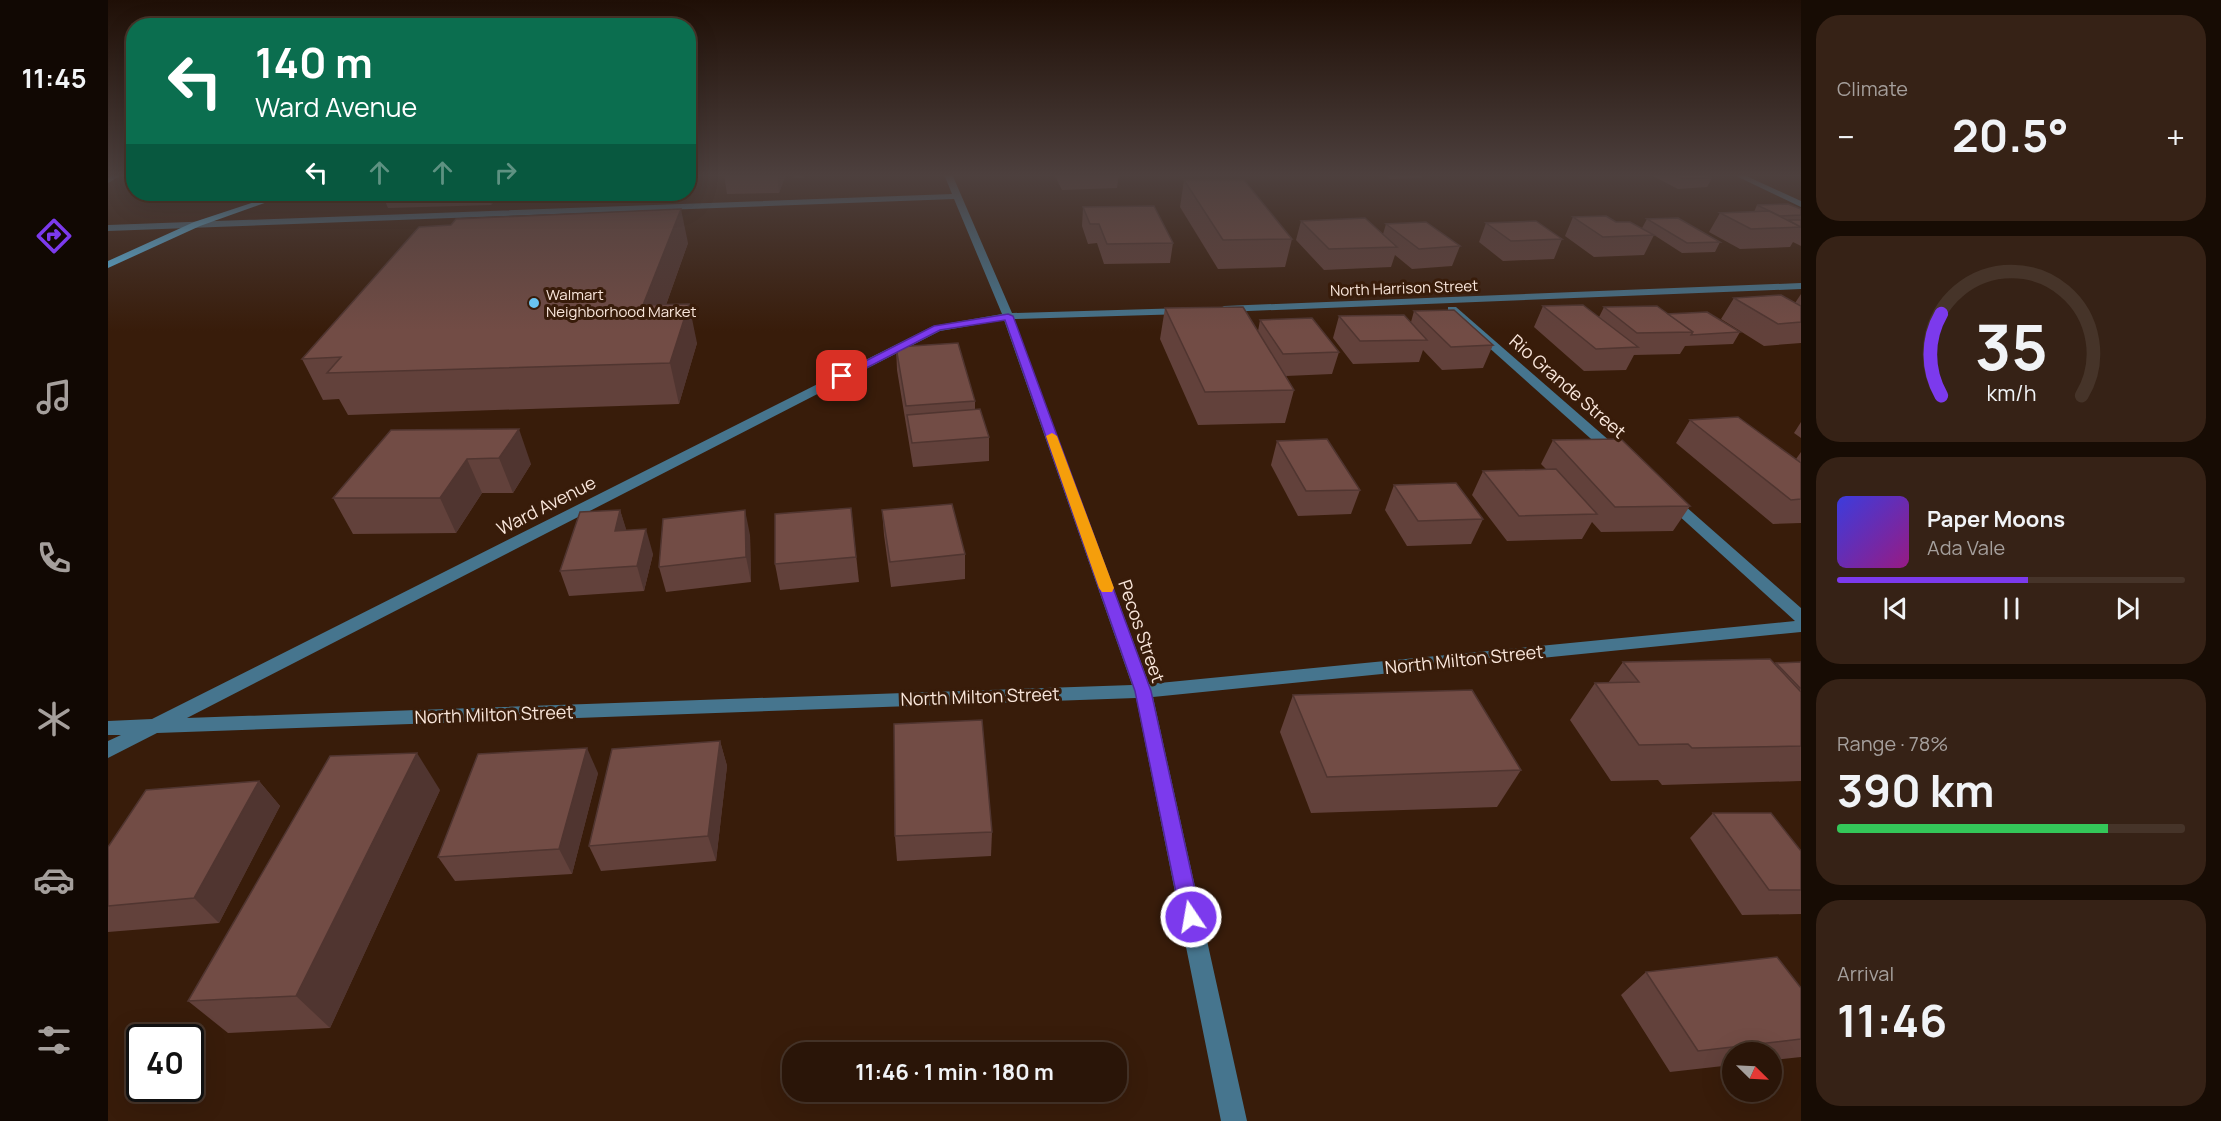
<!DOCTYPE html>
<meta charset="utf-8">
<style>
:root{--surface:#2a1508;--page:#362216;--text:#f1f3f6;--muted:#a59f9c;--line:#463429;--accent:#7c3aed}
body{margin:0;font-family:Manrope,sans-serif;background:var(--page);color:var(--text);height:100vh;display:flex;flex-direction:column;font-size:22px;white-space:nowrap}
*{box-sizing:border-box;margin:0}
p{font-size:20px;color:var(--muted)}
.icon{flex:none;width:33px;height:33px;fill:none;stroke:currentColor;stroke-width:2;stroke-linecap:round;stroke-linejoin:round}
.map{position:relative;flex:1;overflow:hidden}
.panel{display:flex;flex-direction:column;gap:15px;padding:15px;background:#170c04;width:420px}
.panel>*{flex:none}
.guide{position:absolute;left:18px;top:18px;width:570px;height:183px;border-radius:24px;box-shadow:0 6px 24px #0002,0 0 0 2px var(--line);background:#0b6e4f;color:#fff;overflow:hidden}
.needle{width:39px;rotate:114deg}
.buttons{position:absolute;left:1614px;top:1042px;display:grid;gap:12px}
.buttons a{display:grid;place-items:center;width:60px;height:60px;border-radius:50%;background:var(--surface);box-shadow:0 6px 24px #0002,0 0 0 2px var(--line);font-size:30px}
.speed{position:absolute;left:18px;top:1024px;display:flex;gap:12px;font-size:30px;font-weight:700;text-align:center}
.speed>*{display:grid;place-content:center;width:78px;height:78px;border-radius:50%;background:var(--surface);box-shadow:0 6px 24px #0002,0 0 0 2px var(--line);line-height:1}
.speed .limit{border:3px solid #111;border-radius:9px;background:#fff;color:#111}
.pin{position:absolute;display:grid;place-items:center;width:51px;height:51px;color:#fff;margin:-26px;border-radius:12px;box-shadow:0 3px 9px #0006}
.me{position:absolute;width:66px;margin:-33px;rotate:348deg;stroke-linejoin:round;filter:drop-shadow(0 0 4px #0008)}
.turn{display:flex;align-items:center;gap:21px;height:126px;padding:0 30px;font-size:27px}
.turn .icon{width:78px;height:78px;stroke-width:2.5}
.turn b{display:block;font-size:42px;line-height:51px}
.lanes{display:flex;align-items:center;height:57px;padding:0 30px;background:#0003;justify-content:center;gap:30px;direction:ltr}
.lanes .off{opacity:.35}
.big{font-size:45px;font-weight:700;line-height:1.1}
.panel .card{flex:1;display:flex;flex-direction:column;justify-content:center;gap:9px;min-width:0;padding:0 21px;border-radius:24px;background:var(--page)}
.panel .dial{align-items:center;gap:0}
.dial svg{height:156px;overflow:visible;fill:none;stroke:var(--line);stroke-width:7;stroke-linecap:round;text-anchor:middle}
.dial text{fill:var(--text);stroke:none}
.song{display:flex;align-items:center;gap:18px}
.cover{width:72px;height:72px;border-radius:9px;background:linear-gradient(135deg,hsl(240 70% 55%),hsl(310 70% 35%))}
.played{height:6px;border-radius:3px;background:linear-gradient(90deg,var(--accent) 55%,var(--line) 55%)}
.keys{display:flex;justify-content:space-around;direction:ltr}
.heat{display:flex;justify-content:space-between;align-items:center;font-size:33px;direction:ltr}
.charge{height:9px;border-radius:4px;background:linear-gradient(90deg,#34c759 78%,var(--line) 0)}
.trip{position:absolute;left:674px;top:1042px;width:345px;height:60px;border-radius:24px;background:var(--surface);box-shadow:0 6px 24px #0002,0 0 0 2px var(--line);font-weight:700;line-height:60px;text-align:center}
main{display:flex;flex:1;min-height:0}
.tabs{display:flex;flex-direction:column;width:108px;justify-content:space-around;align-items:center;background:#110803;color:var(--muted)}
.tabs .icon{width:42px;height:42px}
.tabs .current{color:var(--accent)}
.tabs b{font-size:27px;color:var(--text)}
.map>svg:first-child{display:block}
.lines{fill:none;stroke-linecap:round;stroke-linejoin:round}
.minor{fill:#46758e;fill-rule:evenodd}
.major{fill:#5cc7fa;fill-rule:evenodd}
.wall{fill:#62413b}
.shaded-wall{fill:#503530}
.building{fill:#724c45;stroke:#503530;stroke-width:1.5}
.route{fill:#7c3aed;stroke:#51269a;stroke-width:1.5}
.slow{fill:#f59e0b}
.poi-dot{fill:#69c4f1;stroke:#381c0a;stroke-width:2}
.labels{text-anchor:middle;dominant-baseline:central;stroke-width:6;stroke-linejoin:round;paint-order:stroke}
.far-street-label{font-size:15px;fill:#f9e6db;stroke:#381c0a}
.far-poi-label{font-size:15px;fill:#f9e6db;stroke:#381c0a;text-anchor:start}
.street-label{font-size:18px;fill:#f9e6db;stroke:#381c0a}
</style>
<main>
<nav class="tabs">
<b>11:45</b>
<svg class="icon current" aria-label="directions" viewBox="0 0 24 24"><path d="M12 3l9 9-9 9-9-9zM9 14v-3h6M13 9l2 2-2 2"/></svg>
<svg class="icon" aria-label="music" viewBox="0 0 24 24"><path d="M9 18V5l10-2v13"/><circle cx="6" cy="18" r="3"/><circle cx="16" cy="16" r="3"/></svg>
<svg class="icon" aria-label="phone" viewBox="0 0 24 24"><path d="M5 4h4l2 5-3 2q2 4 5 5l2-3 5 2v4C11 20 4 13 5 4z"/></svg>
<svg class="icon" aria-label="climate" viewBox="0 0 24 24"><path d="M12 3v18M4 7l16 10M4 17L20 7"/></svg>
<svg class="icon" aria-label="car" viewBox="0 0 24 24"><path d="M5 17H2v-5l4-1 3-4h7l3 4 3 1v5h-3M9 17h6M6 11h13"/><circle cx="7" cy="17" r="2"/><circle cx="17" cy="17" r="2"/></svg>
<svg class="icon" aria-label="filters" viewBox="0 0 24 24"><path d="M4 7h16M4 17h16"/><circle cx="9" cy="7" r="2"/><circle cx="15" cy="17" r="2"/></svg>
</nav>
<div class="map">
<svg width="1693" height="1121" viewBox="0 0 1693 1121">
<rect width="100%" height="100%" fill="#381c0a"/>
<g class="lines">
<g class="minor">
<path d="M6,174H15L0,183V178Z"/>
<path d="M836,174H844L904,313L1077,308L1082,311L1077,314L906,319L1041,684L1687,621L1558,504L1556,501L1558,498H1568L1693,608V632L1045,697L1139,1121H1113L1028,698L49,733L0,758V741L13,735H0V721L44,719L825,326L894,314L846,199L0,231V225L844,194ZM896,320L1024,685L79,718L832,331Z"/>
<path d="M1624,174H1634L1693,201V207Z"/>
<path d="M1693,283V289L1116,312L1111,309L1116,306Z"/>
<path d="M1340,307H1348L1511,449L1512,452L1511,455H1501L1340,311Z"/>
</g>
<path class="major" d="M171,194H182L92,226L0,268V261L86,222Z"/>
</g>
<g class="wall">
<path d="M617,174H678L671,193L619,194L616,175Z"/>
<path d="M685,174H696V178H686Z"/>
<path d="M946,174H1011L1009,188L954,190Z"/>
<path d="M1275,174H1315L1314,178L1282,179Z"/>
<path d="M1541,174H1594L1604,178L1599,187L1570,189Z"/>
<path d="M1076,180L1184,239L1177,267L1110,269L1072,207Z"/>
<path d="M274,194H392L383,205L280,208Z"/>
<path d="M1649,205L1693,209V246L1685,242L1682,247L1632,249L1601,232L1612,213L1646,212Z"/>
<path d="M975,207L1065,243L1062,263L996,264L989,243L980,244L974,226Z"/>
<path d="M1465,217L1508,222L1534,228L1539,219L1612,242L1607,252L1574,253L1546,235L1536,255L1486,257L1457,236Z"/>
<path d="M1193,221L1275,234L1278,224L1352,246L1344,266L1304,269L1287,255L1283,267L1216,270L1188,240Z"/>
<path d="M1378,223L1454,239L1446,259L1395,261L1371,242Z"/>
<path d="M580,243L558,305L589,343L571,404L240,415L231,399L215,400L194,359Z"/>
<path d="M1693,294V343L1656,346L1613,319L1626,298L1687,303Z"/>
<path d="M1435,306L1491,317L1496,307L1560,314L1632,332L1625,344L1577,346L1572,354L1526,355L1518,370L1476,371L1426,327Z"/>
<path d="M1057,308L1150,331L1152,320L1231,352L1224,374L1178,376L1186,390L1177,423L1090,425L1052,339Z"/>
<path d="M1306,311L1385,345L1375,368L1334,370L1315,350L1311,362L1245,364L1225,338L1231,316L1303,322Z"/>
<path d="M788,347L867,401V409L881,437V461L805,467L789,370Z"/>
<path d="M1582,420L1688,459L1693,452V523L1665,524L1568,443Z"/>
<path d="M1693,422V438L1686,433Z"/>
<path d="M283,430L423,464L405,493H374L348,533L245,534L225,498Z"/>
<path d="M1445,440L1582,506L1565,531L1493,532L1484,522L1474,539L1399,541L1364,495L1375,471L1438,469L1433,464Z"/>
<path d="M1169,441L1252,490L1243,514L1190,516L1163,465Z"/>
<path d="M1286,485L1375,519L1363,544L1299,546L1277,510Z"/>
<path d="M743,508L751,582L672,590L667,564Z"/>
<path d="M512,510L518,530L545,554L536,591L461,596L452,571Z"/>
<path d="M774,510L857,554V579L783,587L776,535Z"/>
<path d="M642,535L643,582L558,592L551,567Z"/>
<path d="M1515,662L1667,665L1668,663L1693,662V781L1554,785L1550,780L1503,781L1462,720L1487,683H1500Z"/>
<path d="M1185,695L1413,770L1389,807L1203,813L1172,732Z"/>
<path d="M612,741L619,766L608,861L493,871L481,846Z"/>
<path d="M490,773L464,874L347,881L330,857Z"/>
<path d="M151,781L172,806L111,923L0,932V847Z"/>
<path d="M332,790L222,1028L120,1033L80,1001Z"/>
<path d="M1605,813L1693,851V914L1634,915L1582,838Z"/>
<path d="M884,832L883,856L789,861L787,836Z"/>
<path d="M1538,972L1693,988V1057L1664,1060V1053H1624V1065L1562,1072L1513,995Z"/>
</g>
<g class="shaded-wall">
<path d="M669,174H678L671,193L669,175Z"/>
<path d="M380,194H392L383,205Z"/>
<path d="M573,209L580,243L544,344L535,305Z"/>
<path d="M581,304L589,343L571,404L562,363Z"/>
<path d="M411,429L423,464L405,493L391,458Z"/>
<path d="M359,459L374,493L348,533L332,498Z"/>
<path d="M512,510L520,535L507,531Z"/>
<path d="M637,510L642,535L643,582L638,557Z"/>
<path d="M538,529L545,554L536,591L529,566Z"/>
<path d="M612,741L619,766L608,861L600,836Z"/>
<path d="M479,748L490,773L464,874L451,849Z"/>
<path d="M309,753L332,790L222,1028L188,996Z"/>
<path d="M151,781L172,806L111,923L86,898Z"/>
</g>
<g class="building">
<path d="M617,174H669V175H616Z"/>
<path d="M1563,174H1594L1604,178L1575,179Z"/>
<path d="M1076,180H1136L1184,239L1115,240Z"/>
<path d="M1680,204L1693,209V215L1672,216L1649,205Z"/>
<path d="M1046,206L1065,243L999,244L991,224H982L975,207Z"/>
<path d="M573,209L535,305L581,304L562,363L219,373L233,357L194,359L311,227L343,225L348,219Z"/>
<path d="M1661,211L1693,227L1643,229L1612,213Z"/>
<path d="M1498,216L1508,222H1522L1546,235L1495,237L1465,217Z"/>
<path d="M1257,218L1289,247L1221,249L1193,221Z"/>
<path d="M1570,218L1612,242L1579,243L1539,219Z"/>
<path d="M1680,220H1693V227Z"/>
<path d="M1428,221L1454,239L1403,241L1378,223Z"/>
<path d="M1318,222L1352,246L1311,249L1278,224Z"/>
<path d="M1673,295L1693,306V322L1670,324L1626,298Z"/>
<path d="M1475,305L1530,347L1488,349L1435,306Z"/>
<path d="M1549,306L1585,332L1529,333L1496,307Z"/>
<path d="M1135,307L1186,390L1097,392L1057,308Z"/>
<path d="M1346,310L1385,345L1343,347L1306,311Z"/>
<path d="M1599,312L1632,332L1583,335L1585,332L1560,314Z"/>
<path d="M1296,315L1319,340L1252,341L1231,316Z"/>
<path d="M1204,318L1231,352L1175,354L1152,320Z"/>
<path d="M850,343L867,401L798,406L788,347Z"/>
<path d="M872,409L881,437L804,443L799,415Z"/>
<path d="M1630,417L1693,463V499L1683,500L1582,420Z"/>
<path d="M411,429L391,458L359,459L332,498H225L283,430Z"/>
<path d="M1219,439L1252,490L1198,491L1169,441Z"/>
<path d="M1513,439L1582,506L1507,507L1445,440Z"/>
<path d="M1448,469L1489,514L1411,516L1375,471Z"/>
<path d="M1348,483L1375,519L1310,521L1286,485Z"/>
<path d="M844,504L857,554L782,562L774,510Z"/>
<path d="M743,508L748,557L667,564V514Z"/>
<path d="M512,510L507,531L538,529L529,566L452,571L472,512Z"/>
<path d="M637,510L638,557L551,567L555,519Z"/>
<path d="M1662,659L1693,692V746L1584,748L1580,744L1531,745L1487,683L1531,682L1515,662Z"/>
<path d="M1693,662V689L1668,663Z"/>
<path d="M1364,690L1413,770L1219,777L1185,695Z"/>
<path d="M874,720L884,832L787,836L786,724Z"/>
<path d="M612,741L600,836L481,846L504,749Z"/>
<path d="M479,748L451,849L330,857L370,754Z"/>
<path d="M309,753L188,996L80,1001L222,756Z"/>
<path d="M151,781L86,898L0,906V847L38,790Z"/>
<path d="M1605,813H1663L1693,851V890H1661Z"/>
<path d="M1669,957L1693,988V1039L1590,1051L1538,972Z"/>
</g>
<linearGradient id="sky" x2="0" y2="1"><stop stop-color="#1f0f06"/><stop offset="0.53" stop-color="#4d403e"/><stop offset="1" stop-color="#4d403e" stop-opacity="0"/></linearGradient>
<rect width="1693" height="331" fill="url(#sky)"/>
<path class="route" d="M900,314L905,316L1043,691L1093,917L1090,924L1083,926L1076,924L1073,917L1027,691L897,320L832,330L737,379L728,376L826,326Z"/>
<path class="slow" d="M944,433L949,436L1006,588L1004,592H994L991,588L938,436Z"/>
<circle class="poi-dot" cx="426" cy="303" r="6"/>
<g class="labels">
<g class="far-street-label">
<text transform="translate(1296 288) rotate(-2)">North Harrison Street</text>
</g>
<g class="far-poi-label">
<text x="438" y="294">Walmart<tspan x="438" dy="17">Neighborhood Market</tspan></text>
</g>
<g class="street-label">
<text transform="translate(1460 386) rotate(41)">Rio Grande Street</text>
<text transform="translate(438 505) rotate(-27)">Ward Avenue</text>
<text transform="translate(1034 631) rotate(71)">Pecos Street</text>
<text transform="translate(1356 659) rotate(-6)">North Milton Street</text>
<text transform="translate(872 696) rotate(-2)">North Milton Street</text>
<text transform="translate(386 714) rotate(-2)">North Milton Street</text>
</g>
</g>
</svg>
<div class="buttons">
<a><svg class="needle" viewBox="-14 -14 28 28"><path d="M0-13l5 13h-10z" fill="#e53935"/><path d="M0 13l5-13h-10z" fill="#a59f9c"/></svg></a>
</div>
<div class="speed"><div class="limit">40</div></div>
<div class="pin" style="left:734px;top:376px;background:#d93025"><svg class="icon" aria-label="arrive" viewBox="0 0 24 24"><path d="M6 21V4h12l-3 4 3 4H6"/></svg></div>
<svg class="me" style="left:1083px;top:917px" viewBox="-20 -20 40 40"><circle r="17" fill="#7c3aed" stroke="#fff" stroke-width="3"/><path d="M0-11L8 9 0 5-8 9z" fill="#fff"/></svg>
<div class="trip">11:46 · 1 min · 180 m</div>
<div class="guide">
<div class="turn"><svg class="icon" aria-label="left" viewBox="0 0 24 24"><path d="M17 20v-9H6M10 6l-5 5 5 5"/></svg><div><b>140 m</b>Ward Avenue</div></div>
<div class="lanes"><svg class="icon" aria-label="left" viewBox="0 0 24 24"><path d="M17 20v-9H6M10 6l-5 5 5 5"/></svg><svg class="icon off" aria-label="ahead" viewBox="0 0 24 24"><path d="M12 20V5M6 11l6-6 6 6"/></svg><svg class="icon off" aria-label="ahead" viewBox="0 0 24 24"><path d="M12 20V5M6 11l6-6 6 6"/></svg><svg class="icon off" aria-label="right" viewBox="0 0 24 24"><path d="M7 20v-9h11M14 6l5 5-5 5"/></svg></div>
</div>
</div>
<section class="panel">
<div class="card"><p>Climate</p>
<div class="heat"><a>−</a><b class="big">20.5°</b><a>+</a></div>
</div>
<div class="card dial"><svg viewBox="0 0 100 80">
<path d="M14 69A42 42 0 1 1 86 69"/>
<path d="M14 69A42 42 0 0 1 14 27" stroke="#7c3aed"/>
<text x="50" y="56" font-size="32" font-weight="700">35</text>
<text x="50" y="72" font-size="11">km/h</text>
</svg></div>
<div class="card">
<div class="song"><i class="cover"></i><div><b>Paper Moons</b><p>Ada Vale</p></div></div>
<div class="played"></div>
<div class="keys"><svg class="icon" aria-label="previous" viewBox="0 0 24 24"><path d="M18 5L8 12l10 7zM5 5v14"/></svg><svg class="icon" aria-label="pause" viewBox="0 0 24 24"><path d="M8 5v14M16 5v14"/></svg><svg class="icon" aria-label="next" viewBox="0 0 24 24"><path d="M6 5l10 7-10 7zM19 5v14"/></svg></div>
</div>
<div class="card"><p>Range · 78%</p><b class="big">390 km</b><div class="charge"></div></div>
<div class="card"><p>Arrival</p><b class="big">11:46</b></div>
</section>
</main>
